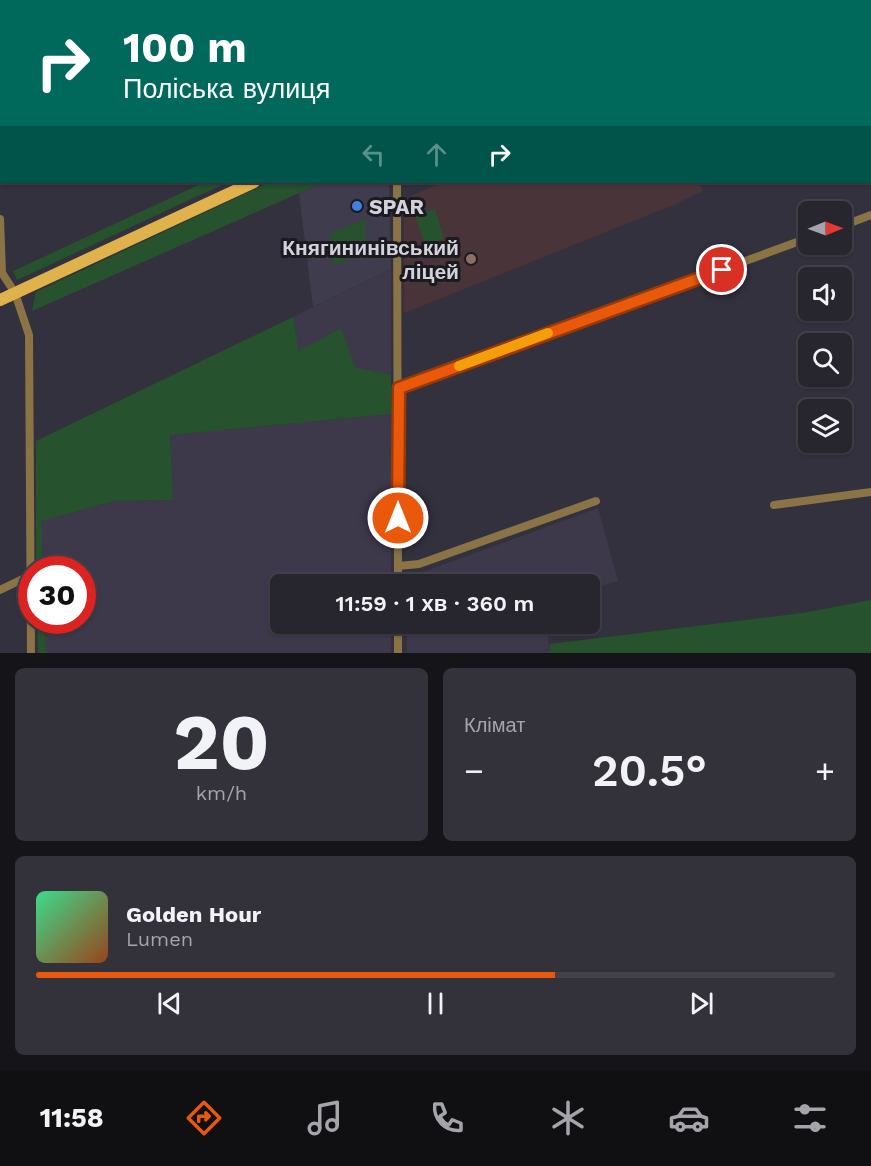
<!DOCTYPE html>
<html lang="uk">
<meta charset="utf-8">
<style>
:root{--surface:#27252e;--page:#33313a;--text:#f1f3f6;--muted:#a4a5aa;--line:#43424a;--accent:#ea580c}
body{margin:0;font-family:"Work Sans",sans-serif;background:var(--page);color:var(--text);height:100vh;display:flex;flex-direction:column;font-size:22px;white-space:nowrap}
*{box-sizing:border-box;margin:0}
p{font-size:20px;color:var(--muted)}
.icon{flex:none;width:33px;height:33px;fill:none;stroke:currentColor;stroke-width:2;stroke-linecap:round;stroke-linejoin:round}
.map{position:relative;height:653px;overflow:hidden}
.sheet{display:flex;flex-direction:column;gap:15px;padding:15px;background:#151419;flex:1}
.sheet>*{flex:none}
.banner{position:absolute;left:0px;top:0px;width:872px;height:183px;box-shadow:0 2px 4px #0004,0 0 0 2px var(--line);background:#00695c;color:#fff;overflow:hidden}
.needle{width:39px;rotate:89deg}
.fabs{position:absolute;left:798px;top:201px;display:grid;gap:12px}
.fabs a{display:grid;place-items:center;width:54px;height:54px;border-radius:9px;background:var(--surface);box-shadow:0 2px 4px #0004,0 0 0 2px var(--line);font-size:30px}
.speed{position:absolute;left:18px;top:556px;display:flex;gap:12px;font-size:30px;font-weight:700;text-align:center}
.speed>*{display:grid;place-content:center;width:78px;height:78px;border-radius:50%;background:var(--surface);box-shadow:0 2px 4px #0004,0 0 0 2px var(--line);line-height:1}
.speed .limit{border:9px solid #d22;background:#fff;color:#111}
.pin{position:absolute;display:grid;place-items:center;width:51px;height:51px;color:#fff;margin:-26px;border:3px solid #fff;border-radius:50%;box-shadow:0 2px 6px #0007}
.me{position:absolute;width:66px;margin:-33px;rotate:0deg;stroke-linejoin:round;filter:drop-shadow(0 0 4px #0008)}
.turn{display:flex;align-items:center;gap:21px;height:126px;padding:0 24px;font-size:27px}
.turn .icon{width:78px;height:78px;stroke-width:2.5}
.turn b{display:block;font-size:42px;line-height:51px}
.lanes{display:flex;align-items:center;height:57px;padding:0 24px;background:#0003;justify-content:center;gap:30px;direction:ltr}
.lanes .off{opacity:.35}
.big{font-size:45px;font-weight:600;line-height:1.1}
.sheet .card{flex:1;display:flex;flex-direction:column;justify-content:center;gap:9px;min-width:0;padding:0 21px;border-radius:9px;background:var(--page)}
.sheet .dial{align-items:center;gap:0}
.dial b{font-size:78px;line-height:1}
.song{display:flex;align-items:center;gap:18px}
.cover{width:72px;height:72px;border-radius:9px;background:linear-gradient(135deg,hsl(150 70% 55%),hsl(20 70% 35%))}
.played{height:6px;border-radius:3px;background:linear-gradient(90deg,var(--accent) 65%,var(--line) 65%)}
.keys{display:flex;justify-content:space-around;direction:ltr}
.heat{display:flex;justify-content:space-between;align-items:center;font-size:33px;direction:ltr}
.sheet .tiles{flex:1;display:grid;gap:15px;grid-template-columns:1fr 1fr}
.card:last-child{grid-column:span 2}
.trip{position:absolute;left:270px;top:574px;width:330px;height:60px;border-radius:9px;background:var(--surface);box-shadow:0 2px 4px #0004,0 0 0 2px var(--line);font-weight:600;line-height:60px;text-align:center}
.tab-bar{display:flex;height:96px;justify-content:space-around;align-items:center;background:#100f12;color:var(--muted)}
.tab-bar .icon{width:42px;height:42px}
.tab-bar .selected{color:var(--accent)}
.tab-bar b{font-size:27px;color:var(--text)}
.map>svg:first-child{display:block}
.commercial{fill:#3e3c4d}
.built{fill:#3d394b}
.education{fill:#493539}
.green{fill:#26522d}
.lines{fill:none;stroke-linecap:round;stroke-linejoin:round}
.street{stroke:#8a7446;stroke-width:8}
.primary{stroke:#e0b24b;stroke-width:12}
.route-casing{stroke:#983908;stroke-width:15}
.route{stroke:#ea580c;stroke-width:10}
.slow{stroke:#f59e0b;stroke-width:10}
.shop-dot{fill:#3f7fe0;stroke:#1b1a20;stroke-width:2}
.education-dot{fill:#8d6e63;stroke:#1b1a20;stroke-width:2}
.labels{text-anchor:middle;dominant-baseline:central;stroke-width:6;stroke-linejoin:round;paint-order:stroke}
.poi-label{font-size:21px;font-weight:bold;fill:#d3d1d9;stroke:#1b1a20;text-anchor:start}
</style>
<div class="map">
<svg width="871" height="653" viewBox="0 0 871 653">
<rect width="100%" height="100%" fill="#34313e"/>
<path class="commercial" d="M325,182H389L391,269L313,307L299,193Z"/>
<g class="built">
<path d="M391,269V375L355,367L299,351L293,317Z"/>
<path d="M391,414V585H280V624H391V653H46L45,621H82V570H43L40,521L114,501L173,500L170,435Z"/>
<path d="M598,508L618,581L590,589V585H408V574H418Z"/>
<path d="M407,624H548L549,653H407Z"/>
</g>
<g class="education">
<path d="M806,0H871V67L870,2Z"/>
<path d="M443,182H699L703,191L673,205L404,313V199Z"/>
</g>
<g class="green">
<path d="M424,0H531L527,2Z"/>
<path d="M205,182H228L17,280L13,271Z"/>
<path d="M270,182L322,183L32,311L36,292Z"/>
<path d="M435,209L444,239L425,245L415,215Z"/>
<path d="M365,219V251L334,266L330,234Z"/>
<path d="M293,317L299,351L341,328L355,367L391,375V414L170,435L173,500L114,501L41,521L43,570H36V441Z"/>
<path d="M871,600V653H549L550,644L803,613Z"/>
<path d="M37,621H45L46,653H38Z"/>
</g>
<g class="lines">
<g class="street">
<path d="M233,2L236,0"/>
<path d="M0,109H2"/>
<path d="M397,182L398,585"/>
<path d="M0,219L2,273L15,293L29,335L31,653"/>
<path d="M842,226L871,215"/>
<path d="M399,388L808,238"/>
<path d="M774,505L871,492"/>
<path d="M398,566L419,564L596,501"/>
<path d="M0,590L29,576"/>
<path d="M398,653V624"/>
</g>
<g class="primary">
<path d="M637,2L640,0"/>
<path d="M0,300L254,182"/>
</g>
</g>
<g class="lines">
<g class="route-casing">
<path id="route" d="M398,518L399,388L722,270"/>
</g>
<use href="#route" class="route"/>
<path class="slow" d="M459,366L548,333"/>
</g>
<circle class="shop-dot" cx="357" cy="206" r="6"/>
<circle class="education-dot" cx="471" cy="259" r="6"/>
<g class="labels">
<g class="poi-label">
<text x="369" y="206">SPAR</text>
<text x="459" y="247" text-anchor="end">Княгининівський<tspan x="459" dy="24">ліцей</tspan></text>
</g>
</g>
</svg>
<div class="fabs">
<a><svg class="needle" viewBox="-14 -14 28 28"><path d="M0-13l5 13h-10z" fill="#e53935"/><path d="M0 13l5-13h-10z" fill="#a4a5aa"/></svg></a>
<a><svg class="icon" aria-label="sound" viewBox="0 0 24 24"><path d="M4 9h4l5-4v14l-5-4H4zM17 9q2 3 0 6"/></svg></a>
<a><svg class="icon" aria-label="search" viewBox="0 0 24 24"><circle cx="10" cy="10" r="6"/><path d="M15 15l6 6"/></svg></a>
<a><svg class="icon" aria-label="layers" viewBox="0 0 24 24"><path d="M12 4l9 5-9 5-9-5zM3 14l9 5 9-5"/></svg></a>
</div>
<div class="speed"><div class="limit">30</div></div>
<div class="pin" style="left:722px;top:270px;background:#d93025"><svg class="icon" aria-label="arrive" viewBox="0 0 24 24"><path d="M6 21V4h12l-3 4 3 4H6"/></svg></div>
<svg class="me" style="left:398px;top:518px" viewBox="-20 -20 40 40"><circle r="17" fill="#ea580c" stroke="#fff" stroke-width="3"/><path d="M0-11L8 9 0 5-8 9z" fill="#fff"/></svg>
<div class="trip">11:59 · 1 хв · 360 m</div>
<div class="banner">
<div class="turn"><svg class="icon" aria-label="right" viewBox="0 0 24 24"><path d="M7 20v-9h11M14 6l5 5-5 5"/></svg><div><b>100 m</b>Поліська вулиця</div></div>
<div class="lanes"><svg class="icon off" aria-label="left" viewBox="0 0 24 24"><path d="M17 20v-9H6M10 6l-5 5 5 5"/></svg><svg class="icon off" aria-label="ahead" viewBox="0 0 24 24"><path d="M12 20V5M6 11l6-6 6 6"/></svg><svg class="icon" aria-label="right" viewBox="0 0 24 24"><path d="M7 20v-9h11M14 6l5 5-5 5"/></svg></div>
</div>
</div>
<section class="sheet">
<div class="tiles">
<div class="card dial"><b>20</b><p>km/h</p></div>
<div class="card"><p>Клімат</p>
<div class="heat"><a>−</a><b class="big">20.5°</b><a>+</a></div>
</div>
<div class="card">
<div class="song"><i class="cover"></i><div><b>Golden Hour</b><p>Lumen</p></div></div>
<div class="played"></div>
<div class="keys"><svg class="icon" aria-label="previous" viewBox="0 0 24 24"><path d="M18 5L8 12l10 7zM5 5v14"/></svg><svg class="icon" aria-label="pause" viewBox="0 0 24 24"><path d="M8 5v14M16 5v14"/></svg><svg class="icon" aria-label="next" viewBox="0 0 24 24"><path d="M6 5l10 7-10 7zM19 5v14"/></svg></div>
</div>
</div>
</section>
<nav class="tab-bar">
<b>11:58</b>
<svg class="icon selected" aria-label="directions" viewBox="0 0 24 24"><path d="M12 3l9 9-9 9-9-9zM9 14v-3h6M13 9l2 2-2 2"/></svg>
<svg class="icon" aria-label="music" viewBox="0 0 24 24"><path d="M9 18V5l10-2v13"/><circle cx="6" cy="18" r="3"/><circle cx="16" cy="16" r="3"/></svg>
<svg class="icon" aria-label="phone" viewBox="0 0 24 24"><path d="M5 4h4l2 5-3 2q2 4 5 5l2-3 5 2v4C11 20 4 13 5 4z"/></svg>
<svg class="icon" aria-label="climate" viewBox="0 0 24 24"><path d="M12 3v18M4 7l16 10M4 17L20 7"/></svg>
<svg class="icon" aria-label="car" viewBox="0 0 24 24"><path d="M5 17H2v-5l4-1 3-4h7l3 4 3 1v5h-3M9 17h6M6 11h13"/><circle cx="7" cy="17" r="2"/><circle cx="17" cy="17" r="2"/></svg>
<svg class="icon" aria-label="filters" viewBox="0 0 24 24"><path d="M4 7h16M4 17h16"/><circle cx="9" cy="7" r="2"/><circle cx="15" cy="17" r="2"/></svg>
</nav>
